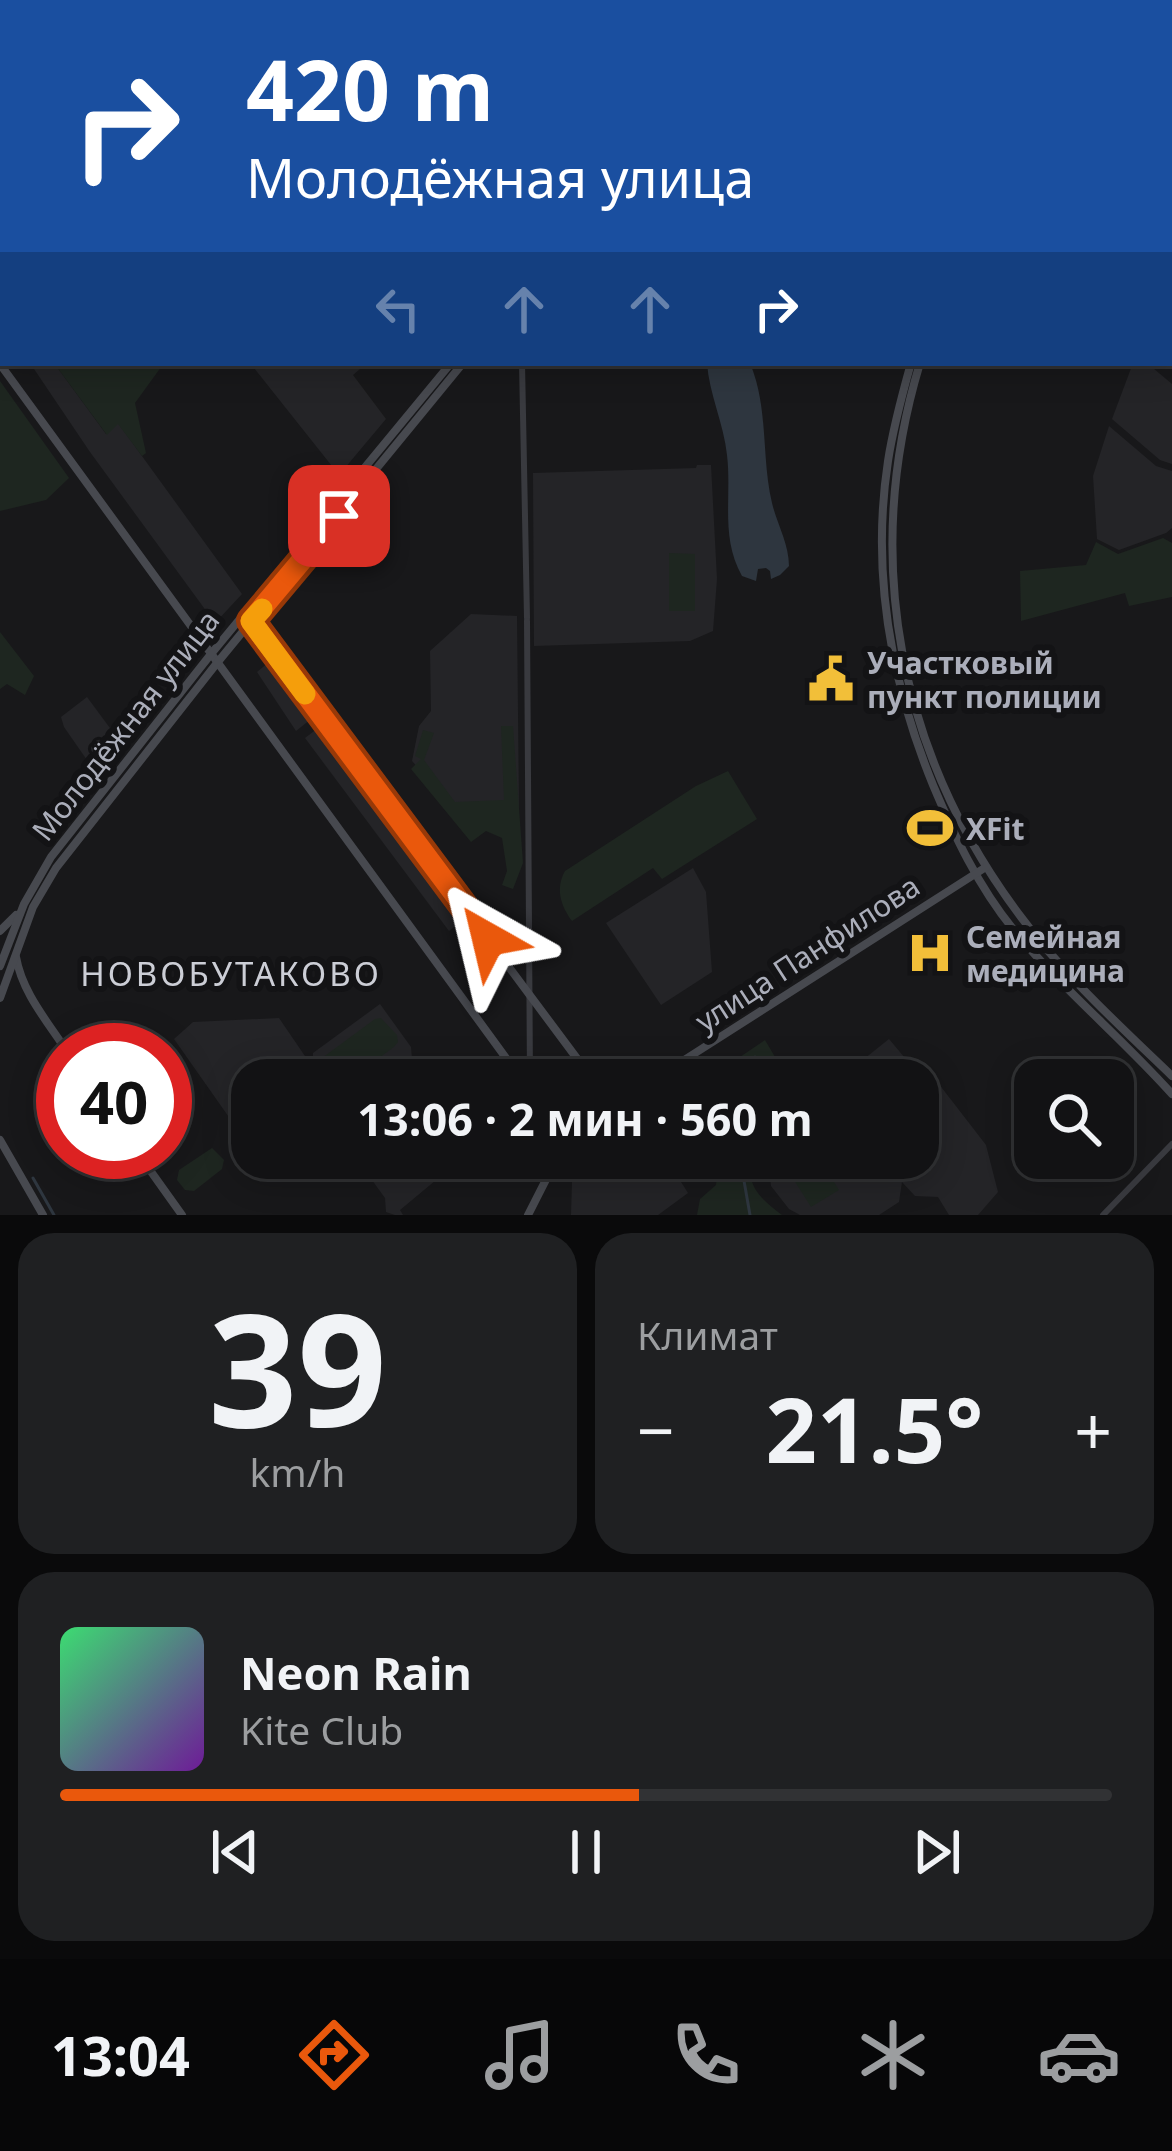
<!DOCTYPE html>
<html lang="ru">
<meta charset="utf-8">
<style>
:root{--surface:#121214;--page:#1f2022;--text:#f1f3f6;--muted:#9c9ea0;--line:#313234;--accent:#ea580c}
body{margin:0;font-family:"Noto Sans",sans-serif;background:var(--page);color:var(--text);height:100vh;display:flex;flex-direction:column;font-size:45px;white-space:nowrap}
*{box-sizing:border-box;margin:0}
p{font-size:39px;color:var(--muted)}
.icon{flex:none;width:66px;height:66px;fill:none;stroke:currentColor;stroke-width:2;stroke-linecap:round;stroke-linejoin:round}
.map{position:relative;height:1215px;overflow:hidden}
.panel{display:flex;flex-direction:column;gap:18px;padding:18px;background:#0a0a0b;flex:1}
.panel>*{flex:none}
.hud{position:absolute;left:0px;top:0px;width:1173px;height:366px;box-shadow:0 6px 30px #0003,0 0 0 3px var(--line);background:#1a4fa0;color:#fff;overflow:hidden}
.tools{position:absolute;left:1014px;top:1059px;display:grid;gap:24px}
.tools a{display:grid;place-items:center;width:120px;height:120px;border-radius:24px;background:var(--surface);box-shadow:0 6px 30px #0003,0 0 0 3px var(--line);font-size:60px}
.speed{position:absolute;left:36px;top:1023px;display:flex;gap:24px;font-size:60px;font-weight:700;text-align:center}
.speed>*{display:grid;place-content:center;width:156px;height:156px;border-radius:50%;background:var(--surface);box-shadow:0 6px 30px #0003,0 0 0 3px var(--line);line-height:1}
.speed .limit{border:18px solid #d22;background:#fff;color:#111}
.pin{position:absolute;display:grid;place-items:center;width:102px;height:102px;color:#fff;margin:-51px;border-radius:24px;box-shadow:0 6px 18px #0006}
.me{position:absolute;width:132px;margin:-66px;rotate:323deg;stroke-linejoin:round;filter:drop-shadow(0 0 9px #0008)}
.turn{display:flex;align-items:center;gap:42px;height:252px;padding:0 48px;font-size:54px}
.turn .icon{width:156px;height:156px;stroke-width:2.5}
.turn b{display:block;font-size:84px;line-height:102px}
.lanes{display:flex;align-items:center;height:114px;padding:0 48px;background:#0003;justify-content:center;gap:60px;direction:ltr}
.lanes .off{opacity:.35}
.big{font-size:90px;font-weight:700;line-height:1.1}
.panel .tile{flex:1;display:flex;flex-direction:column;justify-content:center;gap:18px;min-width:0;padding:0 42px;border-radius:36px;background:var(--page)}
.panel .dial{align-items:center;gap:0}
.dial b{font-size:156px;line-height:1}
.song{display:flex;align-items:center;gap:36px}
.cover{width:144px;height:144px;border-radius:18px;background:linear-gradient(135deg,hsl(140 70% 55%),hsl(280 70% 35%))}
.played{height:12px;border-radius:6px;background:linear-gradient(90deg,var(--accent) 55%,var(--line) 55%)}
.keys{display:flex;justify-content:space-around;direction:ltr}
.heat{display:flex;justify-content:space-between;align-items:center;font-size:66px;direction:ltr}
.panel .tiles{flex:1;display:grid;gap:18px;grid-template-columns:1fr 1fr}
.tile:last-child{grid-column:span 2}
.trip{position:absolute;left:231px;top:1059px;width:708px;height:120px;border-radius:36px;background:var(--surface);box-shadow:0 6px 30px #0003,0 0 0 3px var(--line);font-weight:700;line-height:120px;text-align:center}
.dock{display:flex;height:192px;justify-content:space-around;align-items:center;background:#070708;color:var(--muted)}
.dock .icon{width:84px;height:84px}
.dock .active{color:var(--accent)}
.dock b{font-size:54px;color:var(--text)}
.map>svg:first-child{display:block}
.built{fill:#242427}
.green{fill:#1e2620}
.water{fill:#2e363f}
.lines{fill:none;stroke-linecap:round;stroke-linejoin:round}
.stream{stroke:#2e363f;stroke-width:3}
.street{stroke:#393a3f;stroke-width:6}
.secondary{stroke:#47494f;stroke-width:8}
.route-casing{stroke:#983908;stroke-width:30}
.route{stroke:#ea580c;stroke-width:21}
.slow{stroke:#f59e0b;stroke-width:21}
.labels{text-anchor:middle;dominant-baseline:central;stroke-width:12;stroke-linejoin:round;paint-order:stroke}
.poi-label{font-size:30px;font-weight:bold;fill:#abaeba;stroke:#131315;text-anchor:start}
.street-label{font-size:30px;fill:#abaeba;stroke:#131315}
.neighbourhood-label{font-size:33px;letter-spacing:3px;fill:#ccced6;stroke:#131315}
</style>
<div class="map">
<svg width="1172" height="1215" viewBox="0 0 1172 1215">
<rect width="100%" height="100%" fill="#18181a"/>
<g class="built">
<path d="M30,363H54L106,434L118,423L242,594L215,623L90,452Z"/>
<path d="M250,363H367L353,375L386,419L339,475Z"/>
<path d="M1133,363H1147L1172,384V464L1160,460L1112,419Z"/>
<path d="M1109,426L1156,466L1172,471V528L1166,533L1119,550L1097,539L1093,476Z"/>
<path d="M697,465H711L717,579L713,631L690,641L534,646L533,473L696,468Z"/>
<path d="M471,614L517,616L519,808L454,807L412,761L419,726L431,711L430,651Z"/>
<path d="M274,658L316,715L296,731L257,672Z"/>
<path d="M87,697L121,743L96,773L64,727L61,717Z"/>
<path d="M322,725L464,919L449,931L305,738Z"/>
<path d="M693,868L706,892L712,972L661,1005L606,923Z"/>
<path d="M380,1004L411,1047L412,1059L383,1080H313V1053Z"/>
<path d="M279,1018L307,1059L308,1080H252V1150L174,1039L193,1022Z"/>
<path d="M889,1039L915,1070L935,1079L986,1145L998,1192L978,1215H949L938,1197L915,1196L902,1182L899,1202L879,1215H800L789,1209L771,1186L768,1158H918V1080H784V1071L802,1059L813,1076L841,1058L864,1059Z"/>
<path d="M356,1158H449L448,1170L400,1210L403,1215H395L386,1212L385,1198Z"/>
<path d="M607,1158H666L688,1193L658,1215H571L572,1182Z"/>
</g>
<g class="green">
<path d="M0,0H214L216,3H3V320L0,317Z"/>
<path d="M54,363H164L135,403L146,453L142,456L118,424L107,435Z"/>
<path d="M0,381L69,478L46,500L0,511Z"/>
<path d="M1163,538L1172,543V597L1129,606L1125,593L1021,621L1020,571L1086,565L1096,542L1118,554Z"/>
<path d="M669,553L695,554V611H669Z"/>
<path d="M0,632L34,676L25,695L7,684L0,689Z"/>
<path d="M501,726H513L523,863L513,889L502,885L507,871L502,838L486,831L471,842L411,769L421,759L415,756L423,730L434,733L424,760L455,802L504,800Z"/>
<path d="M728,771L757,819L662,879L653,868L572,921C561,906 555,889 565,871L696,786Z"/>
<path d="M381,1018L397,1035L398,1042L394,1047L349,1080H326L319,1070L322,1058L375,1019Z"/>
<path d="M765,1040L781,1067L778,1080H747L737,1059Z"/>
<path d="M212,1148L224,1160L222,1169L194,1191L185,1190L177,1180L179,1170Z"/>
<path d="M719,1158H752C745,1186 761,1199 782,1215H697L700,1199L716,1185Z"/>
<path d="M780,1158H819L839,1190L811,1207Z"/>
</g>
<path class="water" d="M707,363H750C769,409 761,457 772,503C777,524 789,544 789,566L780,575L771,579L770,571L766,568L758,569L756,581L742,576C720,537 732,497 727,455C724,424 709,394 707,363Z"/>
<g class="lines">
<g class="stream">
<path d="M755,1057V1080"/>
<path d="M740,1158L750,1215"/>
<path d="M33,1178L54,1215"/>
</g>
<g class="street">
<path d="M633,3L634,0"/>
<path d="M522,363L527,618"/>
<path d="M527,621L530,1080"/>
<path d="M1103,1215L1172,1144"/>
</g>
<g class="secondary">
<path d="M519,0V3"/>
<path d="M551,3L552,0"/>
<path d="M567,3L568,0"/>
<path d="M1170,10L1172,9"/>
<path d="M1170,22L1172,21"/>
<path d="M1170,164L1172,166"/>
<path d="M911,363C902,395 893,428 888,461C871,572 891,682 933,785C954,835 978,886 1013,929C1061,988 1121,1037 1172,1094"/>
<path d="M920,363C861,558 898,754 1021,917C1064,975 1120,1026 1172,1076"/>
<path d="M0,364L522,1080"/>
<path d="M251,621L593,1080"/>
<path d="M0,931L16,915"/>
<path d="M16,957C22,992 47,1021 66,1050"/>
<path d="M0,966L24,904L51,857L211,654L451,363"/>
<path d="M0,998L33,907L56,868L217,663L463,363"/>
<path d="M653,1080L986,867"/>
<path d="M0,1140L43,1215"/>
<path d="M137,1152L182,1215"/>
<path d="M528,1215L557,1158"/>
</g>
</g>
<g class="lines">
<g class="route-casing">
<path id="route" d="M339,516L251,621L488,939"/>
</g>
<use href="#route" class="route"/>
<path class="slow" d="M262,609L251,621L305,694"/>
</g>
<defs>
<g id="civic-bare" transform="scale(3.6)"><path d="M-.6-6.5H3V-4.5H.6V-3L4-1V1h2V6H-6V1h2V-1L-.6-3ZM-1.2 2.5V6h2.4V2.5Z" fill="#f2bf39" stroke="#131315" stroke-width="2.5" paint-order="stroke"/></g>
<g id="stadium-bare" transform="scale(3.6)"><path d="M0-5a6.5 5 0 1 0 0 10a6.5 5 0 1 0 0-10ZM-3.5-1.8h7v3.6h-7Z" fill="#f2bf39" stroke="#131315" stroke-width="2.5" paint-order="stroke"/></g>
<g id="hospital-bare" transform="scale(3.6)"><path d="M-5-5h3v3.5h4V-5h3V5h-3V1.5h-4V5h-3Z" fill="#f2bf39" stroke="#131315" stroke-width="2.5" paint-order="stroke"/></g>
</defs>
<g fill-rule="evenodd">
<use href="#civic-bare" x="831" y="679"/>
<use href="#stadium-bare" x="930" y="828"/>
<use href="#hospital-bare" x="930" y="953"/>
</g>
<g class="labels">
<g class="poi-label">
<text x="867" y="662">Участковый<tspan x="867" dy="34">пункт полиции</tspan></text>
<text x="966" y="828">XFit</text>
<text x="966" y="936">Семейная<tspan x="966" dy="34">медицина</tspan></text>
</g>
<g class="street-label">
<text transform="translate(125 725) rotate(-52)">Молодёжная улица</text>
<text transform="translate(807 953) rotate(-33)">улица Панфилова</text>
</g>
<g class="neighbourhood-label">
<text x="231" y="973">НОВОБУТАКОВО</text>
</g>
</g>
</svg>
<div class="tools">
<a><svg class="icon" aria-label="search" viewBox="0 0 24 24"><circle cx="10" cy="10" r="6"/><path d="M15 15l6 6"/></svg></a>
</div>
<div class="speed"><div class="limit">40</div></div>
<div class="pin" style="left:339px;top:516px;background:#d93025"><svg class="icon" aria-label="arrive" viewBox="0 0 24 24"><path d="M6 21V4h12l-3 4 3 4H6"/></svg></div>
<svg class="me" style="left:488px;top:939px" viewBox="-20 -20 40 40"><path d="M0-17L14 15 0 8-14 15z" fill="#ea580c" stroke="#fff" stroke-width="4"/></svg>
<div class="trip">13:06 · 2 мин · 560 m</div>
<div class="hud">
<div class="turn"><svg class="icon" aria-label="right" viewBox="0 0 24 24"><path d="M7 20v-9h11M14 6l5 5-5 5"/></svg><div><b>420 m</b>Молодёжная улица</div></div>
<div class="lanes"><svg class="icon off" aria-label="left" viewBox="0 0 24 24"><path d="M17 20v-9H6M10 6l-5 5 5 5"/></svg><svg class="icon off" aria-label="ahead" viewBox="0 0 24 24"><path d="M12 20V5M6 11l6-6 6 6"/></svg><svg class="icon off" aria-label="ahead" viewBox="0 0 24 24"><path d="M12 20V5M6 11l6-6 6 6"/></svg><svg class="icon" aria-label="right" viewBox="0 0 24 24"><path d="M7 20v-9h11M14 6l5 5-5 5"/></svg></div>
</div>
</div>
<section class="panel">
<div class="tiles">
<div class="tile dial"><b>39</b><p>km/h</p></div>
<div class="tile"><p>Климат</p>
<div class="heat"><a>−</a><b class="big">21.5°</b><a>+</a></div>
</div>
<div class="tile">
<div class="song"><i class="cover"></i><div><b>Neon Rain</b><p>Kite Club</p></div></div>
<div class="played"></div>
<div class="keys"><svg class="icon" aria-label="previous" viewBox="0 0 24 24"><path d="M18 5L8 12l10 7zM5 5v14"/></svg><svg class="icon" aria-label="pause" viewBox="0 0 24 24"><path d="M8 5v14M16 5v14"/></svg><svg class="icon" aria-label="next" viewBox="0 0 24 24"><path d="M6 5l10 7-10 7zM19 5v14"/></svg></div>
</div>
</div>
</section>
<nav class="dock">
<b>13:04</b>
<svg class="icon active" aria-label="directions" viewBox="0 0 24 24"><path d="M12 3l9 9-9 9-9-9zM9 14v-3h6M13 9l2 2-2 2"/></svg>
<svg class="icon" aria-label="music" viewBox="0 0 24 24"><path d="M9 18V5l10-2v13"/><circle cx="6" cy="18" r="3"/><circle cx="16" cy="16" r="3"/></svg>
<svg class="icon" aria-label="phone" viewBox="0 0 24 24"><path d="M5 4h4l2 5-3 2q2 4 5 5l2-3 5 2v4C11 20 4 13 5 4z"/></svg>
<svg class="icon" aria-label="climate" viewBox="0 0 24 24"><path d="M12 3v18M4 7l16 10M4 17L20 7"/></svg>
<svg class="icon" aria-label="car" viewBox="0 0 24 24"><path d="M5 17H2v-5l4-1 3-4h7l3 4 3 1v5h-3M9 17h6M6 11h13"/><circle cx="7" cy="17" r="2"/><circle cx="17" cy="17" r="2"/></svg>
</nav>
